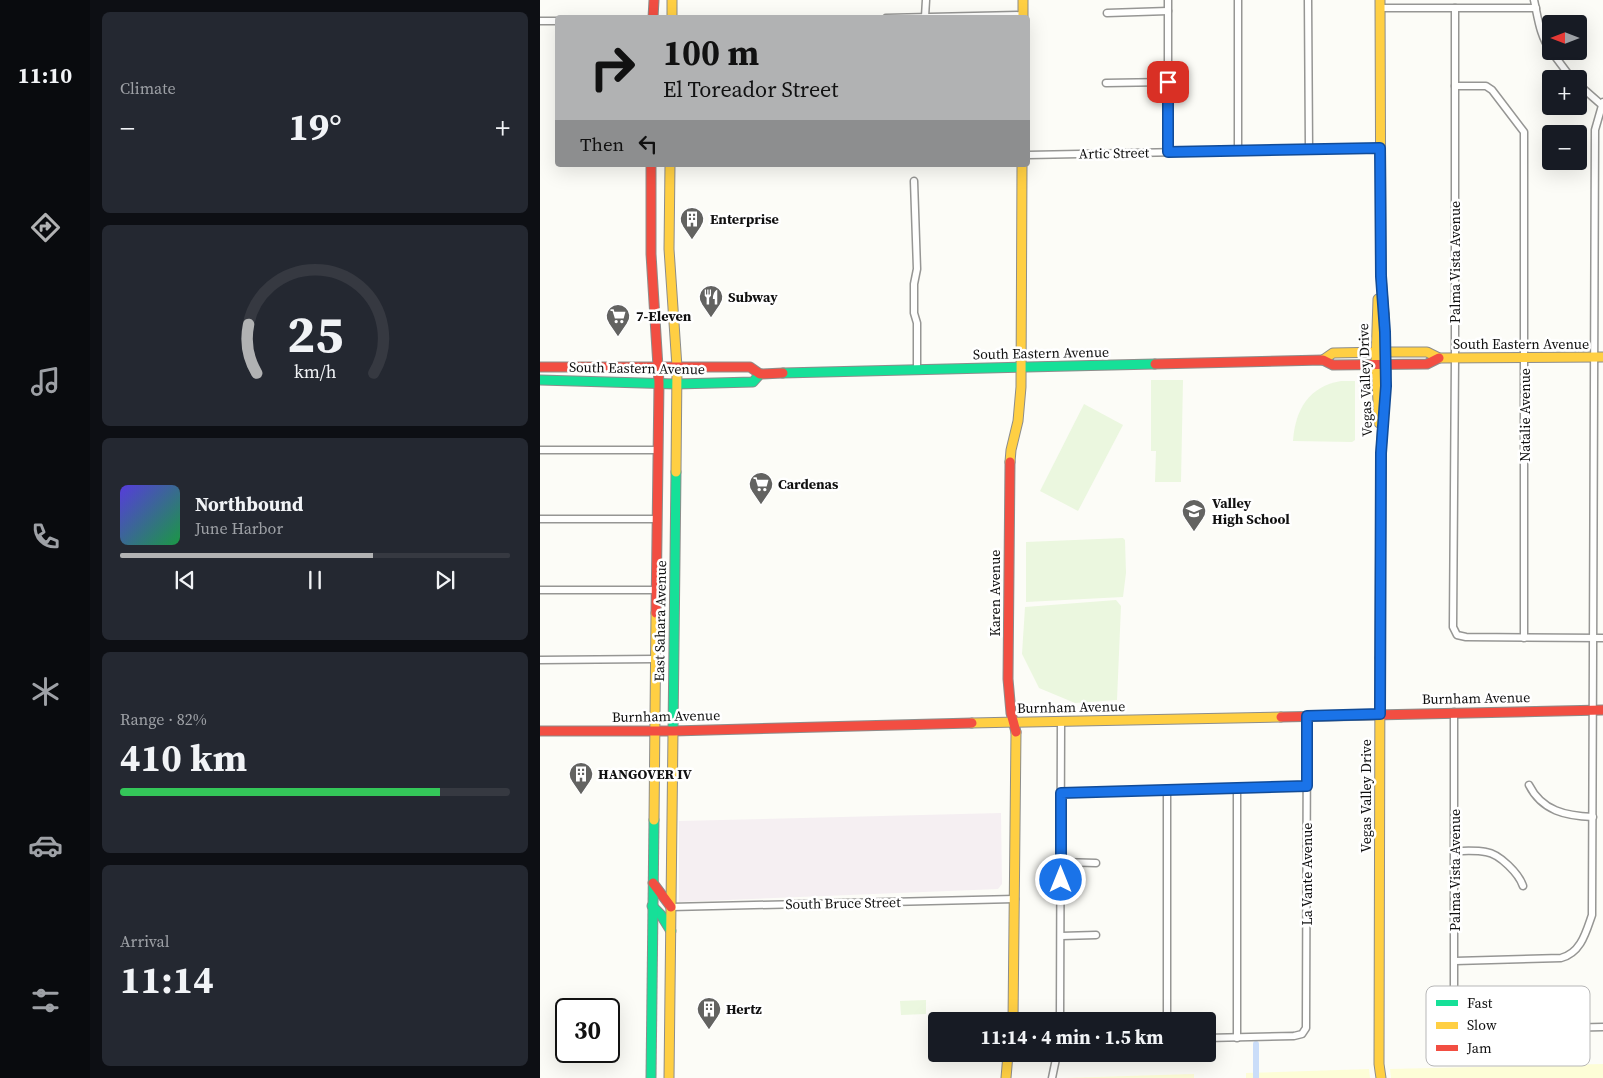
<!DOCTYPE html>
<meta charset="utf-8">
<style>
:root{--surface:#171b24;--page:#242831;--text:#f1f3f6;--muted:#9ea1a6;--line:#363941;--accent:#b1b2b3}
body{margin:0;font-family:"Source Serif 4",serif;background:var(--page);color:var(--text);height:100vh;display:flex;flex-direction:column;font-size:19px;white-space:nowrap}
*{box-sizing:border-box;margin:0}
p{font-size:16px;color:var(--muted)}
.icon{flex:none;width:28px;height:28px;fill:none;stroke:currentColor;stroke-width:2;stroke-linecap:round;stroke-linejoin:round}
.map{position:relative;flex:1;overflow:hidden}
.side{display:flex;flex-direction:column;gap:12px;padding:12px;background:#0d0f14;width:450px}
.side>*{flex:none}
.guide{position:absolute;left:15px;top:15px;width:475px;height:152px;border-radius:5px;box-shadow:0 5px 20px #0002;background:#b1b2b3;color:#111;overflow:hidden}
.needle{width:32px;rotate:270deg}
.fabs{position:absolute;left:1002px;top:15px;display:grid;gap:10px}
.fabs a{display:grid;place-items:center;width:45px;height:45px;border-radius:5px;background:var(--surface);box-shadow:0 5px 20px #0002;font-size:25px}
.speed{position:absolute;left:15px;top:998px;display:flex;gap:10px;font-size:25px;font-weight:700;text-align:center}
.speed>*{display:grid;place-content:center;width:65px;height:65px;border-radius:50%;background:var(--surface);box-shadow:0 5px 20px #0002;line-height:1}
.speed .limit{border:2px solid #111;border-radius:8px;background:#fff;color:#111}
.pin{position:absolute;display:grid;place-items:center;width:42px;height:42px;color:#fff;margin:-21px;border-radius:10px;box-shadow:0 2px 8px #0006}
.me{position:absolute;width:55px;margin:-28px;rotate:0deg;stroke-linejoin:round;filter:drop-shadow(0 0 4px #0008)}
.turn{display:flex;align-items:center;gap:18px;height:105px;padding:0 25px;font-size:22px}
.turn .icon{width:65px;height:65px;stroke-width:2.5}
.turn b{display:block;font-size:35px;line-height:42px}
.then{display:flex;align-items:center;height:48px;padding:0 25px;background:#0003;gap:10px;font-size:19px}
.big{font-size:38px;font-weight:700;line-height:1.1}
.side .widget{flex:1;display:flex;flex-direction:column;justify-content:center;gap:8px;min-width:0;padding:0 18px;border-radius:8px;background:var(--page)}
.side .dial{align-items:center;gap:0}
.dial svg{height:130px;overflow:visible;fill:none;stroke:var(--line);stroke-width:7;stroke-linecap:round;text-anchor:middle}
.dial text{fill:var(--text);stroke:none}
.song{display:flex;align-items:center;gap:15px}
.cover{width:60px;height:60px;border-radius:8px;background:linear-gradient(135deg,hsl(250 70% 55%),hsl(140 70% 35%))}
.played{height:5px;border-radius:2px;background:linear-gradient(90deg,var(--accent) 65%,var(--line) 65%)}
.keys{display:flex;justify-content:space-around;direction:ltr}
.heat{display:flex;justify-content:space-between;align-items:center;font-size:28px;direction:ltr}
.charge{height:8px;border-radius:4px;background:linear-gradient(90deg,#34c759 82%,var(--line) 0)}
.trip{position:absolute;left:388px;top:1012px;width:288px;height:50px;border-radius:5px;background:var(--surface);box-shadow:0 5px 20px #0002;font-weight:700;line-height:50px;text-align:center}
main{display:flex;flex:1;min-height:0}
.tabs{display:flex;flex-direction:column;width:90px;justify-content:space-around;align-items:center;background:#090b0e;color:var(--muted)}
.tabs .icon{width:35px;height:35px}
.tabs .selected{color:var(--accent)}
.tabs b{font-size:22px;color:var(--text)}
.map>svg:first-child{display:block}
.industrial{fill:#f5eff2}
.sand{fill:#fdfdd7}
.pitch{fill:#ebf7df}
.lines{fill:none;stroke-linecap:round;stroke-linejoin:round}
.canal{stroke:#caddf9;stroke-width:6}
.street-casing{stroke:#969694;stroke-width:9}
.fast-casing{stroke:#8d8d8b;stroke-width:11}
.slow-casing{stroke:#8d8d8b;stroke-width:11}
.jam-casing{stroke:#8d8d8b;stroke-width:11}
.street{stroke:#fffffe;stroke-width:6}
.fast{stroke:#16e098;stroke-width:9}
.slow{stroke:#ffcf43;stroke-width:9}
.jam{stroke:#f24e42;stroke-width:9}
.route-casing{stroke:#114b97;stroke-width:12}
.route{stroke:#1a73e8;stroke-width:9}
.labels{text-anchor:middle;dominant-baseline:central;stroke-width:5;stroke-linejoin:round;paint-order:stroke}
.street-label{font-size:14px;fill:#101010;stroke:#fff}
.poi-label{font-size:14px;font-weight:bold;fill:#101010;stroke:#fff;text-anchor:start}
.key{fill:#fff;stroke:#b7b7b7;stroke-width:1}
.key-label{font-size:14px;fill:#101010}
</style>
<main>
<nav class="tabs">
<b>11:10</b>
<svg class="icon selected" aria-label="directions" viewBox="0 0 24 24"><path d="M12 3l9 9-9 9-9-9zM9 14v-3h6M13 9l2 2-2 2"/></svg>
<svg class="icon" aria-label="music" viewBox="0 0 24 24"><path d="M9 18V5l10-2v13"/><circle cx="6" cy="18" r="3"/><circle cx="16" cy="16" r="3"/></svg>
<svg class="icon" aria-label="phone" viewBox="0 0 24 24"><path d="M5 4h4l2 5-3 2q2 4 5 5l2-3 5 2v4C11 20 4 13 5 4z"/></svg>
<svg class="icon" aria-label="climate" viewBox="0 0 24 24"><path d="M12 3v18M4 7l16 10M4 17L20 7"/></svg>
<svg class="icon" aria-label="car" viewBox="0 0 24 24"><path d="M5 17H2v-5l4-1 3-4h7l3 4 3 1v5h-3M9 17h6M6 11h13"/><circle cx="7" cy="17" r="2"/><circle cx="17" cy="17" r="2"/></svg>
<svg class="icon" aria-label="filters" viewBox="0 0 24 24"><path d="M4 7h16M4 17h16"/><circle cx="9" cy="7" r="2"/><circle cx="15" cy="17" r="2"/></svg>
</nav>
<section class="side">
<div class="widget"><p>Climate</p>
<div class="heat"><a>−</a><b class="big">19°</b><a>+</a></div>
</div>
<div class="widget dial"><svg viewBox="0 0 100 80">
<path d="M14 69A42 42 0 1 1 86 69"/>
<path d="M14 69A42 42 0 0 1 9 39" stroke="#b1b2b3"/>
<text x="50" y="56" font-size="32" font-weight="700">25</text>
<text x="50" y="72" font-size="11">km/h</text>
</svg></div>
<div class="widget">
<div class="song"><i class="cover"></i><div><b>Northbound</b><p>June Harbor</p></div></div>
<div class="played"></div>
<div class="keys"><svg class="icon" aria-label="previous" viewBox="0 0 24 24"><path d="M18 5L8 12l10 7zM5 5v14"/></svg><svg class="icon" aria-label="pause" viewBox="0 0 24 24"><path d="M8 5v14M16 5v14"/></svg><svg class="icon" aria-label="next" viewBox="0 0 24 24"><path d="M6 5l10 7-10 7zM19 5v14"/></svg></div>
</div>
<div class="widget"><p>Range · 82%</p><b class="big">410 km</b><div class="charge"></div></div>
<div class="widget"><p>Arrival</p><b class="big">11:14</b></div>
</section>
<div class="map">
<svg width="1063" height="1078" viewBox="0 0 1063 1078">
<rect width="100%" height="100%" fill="#fcfcf7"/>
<path class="industrial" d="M461,813L462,884L458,889L139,902V821Z"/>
<g class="sand">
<path d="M1063,1064V1078H851L850,1069Z"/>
<path d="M829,1069L830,1078H706V1073Z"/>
<path d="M654,1074V1078H522Z"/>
</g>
<g class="pitch">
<path d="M611,380H643L641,482H615L616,451H611Z"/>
<path d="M801,381H815V440L812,442L753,441C755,410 769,386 801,381Z"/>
<path d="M544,404L583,425L538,511L500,491Z"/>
<path d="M583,538L585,540L586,573L583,597L486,602V542Z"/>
<path d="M576,600L581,606L577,700L535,703L499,688L482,654L485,607Z"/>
<path d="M386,1000V1014L361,1015L360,1001Z"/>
</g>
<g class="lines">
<path class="canal" d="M716,1044V1078"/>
<g class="street-casing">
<g id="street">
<path d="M628,0V152"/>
<path d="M698,0V151"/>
<path d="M768,0L769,149"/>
<path d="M994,0C998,18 1000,37 1011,51"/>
<path d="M840,8H996"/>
<path d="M915,8V358L913,627L917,635L926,637L1063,638"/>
<path d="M567,13L628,11"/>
<path d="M385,17L386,0"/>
<path d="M346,18L483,15"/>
<path d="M0,21H18"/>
<path d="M1011,51L1032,79"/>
<path d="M566,83L628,82"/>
<path d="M1039,85L1063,106"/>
<path d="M915,86H946L952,90L984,132V638"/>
<path d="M488,155L840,148"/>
<path d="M374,181L377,269L374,284V313L377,323V370"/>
<path d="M0,450H118"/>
<path d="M0,519H117"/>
<path d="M0,590H116"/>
<path d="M0,660L115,659"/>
<path d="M914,712V1019L918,1027L926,1030L1063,1027"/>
<path d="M989,785C1002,811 1026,816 1053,817"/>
<path d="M697,788V1038"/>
<path d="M627,789V1021"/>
<path d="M521,793L767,786"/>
<path d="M915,851C925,851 936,850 946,852C960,854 979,874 983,886"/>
<path d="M521,862L556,863"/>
<path d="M131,907L475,899"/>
<path d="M521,936L556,935"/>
<path d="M915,961L1021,958C1041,953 1046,932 1052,915L1055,130L1063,102"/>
<path d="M520,1021L521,722"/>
<path d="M666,1038L754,1036L762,1034L766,1028L767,716"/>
<path d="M512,1078L517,1054"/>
</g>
</g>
<g class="fast-casing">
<g id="fast">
<path d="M243,373L615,364"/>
<path d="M0,380L136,384L213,382L220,374"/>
<path d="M840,658L841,453L846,372L844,314"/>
<path d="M133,732L136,472"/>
<path d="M112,906L121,915L131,931"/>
<path d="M111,1078L114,820"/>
</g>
</g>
<g class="slow-casing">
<g id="slow">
<path d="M132,0V18"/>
<path d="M483,0V18"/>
<path d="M840,0L841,276L844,314"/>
<path d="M130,165L129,249L137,367L136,472"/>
<path d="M838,299L836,361L839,423"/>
<path d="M783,360L793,353L845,352H887L899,358L1063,357"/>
<path d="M470,462L471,450L478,421L481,387L482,165"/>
<path d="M840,658L839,1064L841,1078"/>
<path d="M432,723L741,717"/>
<path d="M114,820L116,613"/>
<path d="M473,1021L476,732"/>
<path d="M129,1078L133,732"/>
<path d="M466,1078L468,1054"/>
</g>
</g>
<g class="jam-casing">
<g id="jam">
<path d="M113,18L114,0"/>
<path d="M111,165V254L119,383L116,613"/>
<path d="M615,364L783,360L793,365L887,364L899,358"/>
<path d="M0,367H210L220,374L243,373"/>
<path d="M470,462L468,679L471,713L476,732"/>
<path d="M741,717L1063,710"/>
<path d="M0,731H133L432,723"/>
<path d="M113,883L131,907"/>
</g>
</g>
<use href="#street" class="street"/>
<use href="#fast" class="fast"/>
<use href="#slow" class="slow"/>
<use href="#jam" class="jam"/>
</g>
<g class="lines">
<g class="route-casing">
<path id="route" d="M521,880V793L767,786V716L840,714L841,453L846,386L845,332L841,276L840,148L628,152V82"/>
</g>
<use href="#route" class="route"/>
</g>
<defs>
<g id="building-pin" transform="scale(1.25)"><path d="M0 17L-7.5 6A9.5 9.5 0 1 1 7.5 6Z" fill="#636361" stroke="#fff"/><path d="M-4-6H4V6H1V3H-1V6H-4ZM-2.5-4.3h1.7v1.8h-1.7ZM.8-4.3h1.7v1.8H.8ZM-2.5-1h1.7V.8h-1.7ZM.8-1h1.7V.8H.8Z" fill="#fff"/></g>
<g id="restaurant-pin" transform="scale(1.25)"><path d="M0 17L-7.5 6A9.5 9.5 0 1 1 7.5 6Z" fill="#636361" stroke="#fff"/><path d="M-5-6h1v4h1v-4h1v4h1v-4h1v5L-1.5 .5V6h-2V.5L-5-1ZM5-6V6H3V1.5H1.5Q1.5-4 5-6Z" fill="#fff"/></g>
<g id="supermarket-pin" transform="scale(1.25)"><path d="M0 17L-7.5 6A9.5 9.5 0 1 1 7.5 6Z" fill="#636361" stroke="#fff"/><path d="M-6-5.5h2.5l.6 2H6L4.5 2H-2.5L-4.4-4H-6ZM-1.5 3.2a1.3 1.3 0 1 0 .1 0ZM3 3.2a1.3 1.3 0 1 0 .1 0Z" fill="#fff"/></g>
<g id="school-pin" transform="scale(1.25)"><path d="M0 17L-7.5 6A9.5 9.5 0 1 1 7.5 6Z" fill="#636361" stroke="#fff"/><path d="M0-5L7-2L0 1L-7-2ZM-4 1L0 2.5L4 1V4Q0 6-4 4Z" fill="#fff"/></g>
</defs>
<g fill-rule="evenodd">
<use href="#building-pin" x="152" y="219"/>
<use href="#restaurant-pin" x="171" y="297"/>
<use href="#supermarket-pin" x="78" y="316"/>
<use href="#supermarket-pin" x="221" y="484"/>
<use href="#school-pin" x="654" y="511"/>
<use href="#building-pin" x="41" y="774"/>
<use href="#building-pin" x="169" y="1009"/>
</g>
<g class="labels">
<g class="street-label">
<text transform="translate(574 153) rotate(-1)">Artic Street</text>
<text transform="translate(915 262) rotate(-90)">Palma Vista Avenue</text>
<text x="981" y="344">South Eastern Avenue</text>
<text transform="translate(501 353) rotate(-1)">South Eastern Avenue</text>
<text transform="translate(97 368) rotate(1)">South Eastern Avenue</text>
<text transform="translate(825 380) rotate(-92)">Vegas Valley Drive</text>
<text transform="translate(985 415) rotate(-90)">Natalie Avenue</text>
<text transform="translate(455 593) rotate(-90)">Karen Avenue</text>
<text transform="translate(120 621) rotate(-89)">East Sahara Avenue</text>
<text transform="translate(936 698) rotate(-1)">Burnham Avenue</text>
<text transform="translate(531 707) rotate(-1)">Burnham Avenue</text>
<text transform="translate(126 716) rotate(-1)">Burnham Avenue</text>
<text transform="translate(826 796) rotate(-90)">Vegas Valley Drive</text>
<text transform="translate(915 870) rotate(-90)">Palma Vista Avenue</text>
<text transform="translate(767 874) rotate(-90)">La Vante Avenue</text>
<text transform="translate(303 903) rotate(-1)">South Bruce Street</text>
</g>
<g class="poi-label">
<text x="170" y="219">Enterprise</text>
<text x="188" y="297">Subway</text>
<text x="96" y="316">7-Eleven</text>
<text x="238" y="484">Cardenas</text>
<text x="672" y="503">Valley<tspan x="672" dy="16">High School</tspan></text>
<text x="58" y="774">HANGOVER IV</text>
<text x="186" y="1009">Hertz</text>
</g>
</g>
<rect x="886" y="986" width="164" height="80" rx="8" class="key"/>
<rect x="896" y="1000" width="22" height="6" fill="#16e098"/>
<rect x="896" y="1022" width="22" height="7" fill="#ffcf43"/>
<rect x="896" y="1045" width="22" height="6" fill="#f24e42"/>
<g class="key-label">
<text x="927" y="1008">Fast</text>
<text x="927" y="1030">Slow</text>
<text x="927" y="1053">Jam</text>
</g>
</svg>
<div class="fabs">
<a><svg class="needle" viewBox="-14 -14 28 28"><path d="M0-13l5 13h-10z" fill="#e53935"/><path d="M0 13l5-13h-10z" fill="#9ea1a6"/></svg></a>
<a>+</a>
<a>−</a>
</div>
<div class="speed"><div class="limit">30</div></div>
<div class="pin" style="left:628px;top:82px;background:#d93025"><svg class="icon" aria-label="arrive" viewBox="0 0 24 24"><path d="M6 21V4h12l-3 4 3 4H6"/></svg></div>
<svg class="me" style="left:521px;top:880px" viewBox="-20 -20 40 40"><circle r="17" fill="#1a73e8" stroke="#fff" stroke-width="3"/><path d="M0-11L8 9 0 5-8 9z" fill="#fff"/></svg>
<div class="trip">11:14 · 4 min · 1.5 km</div>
<div class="guide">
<div class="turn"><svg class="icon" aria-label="right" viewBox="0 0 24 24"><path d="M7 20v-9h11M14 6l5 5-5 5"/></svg><div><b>100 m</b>El Toreador Street</div></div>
<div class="then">Then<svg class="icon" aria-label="left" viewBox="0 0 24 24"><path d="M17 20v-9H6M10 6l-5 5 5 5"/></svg></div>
</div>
</div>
</main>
